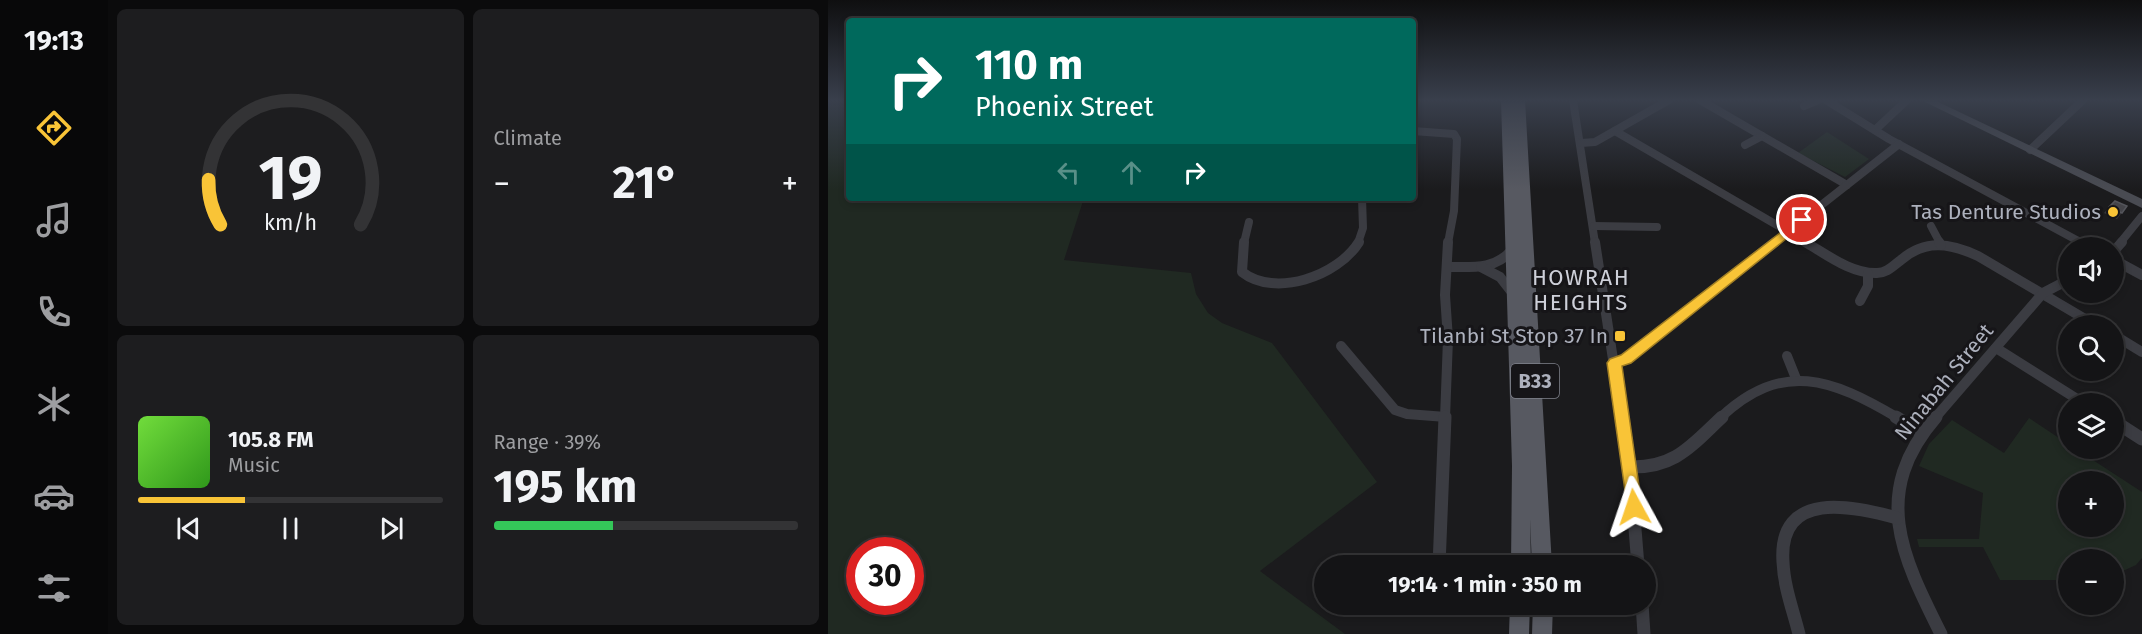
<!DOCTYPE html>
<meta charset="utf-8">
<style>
:root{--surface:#141416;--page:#1d1d1f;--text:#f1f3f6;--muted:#9d9ea1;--line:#333335;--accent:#f9c437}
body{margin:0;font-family:"Fira Sans",sans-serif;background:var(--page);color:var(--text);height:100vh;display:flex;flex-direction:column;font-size:22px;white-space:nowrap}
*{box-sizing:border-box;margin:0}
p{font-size:20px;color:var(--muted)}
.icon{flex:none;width:33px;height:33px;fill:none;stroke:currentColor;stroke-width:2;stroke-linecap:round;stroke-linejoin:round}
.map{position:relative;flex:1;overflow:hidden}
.drawer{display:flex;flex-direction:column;gap:9px;padding:9px;background:#0b0b0c;width:720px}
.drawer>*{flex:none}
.top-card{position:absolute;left:18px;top:18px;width:570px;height:183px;border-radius:6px;box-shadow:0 3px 9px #0003,0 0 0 2px var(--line);background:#00695c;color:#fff;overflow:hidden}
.buttons{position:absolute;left:1230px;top:237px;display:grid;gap:12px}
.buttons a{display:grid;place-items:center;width:66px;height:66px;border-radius:50%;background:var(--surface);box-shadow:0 3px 9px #0003,0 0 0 2px var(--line);font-size:30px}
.speed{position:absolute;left:18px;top:537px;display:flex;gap:12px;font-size:30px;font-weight:700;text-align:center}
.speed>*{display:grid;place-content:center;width:78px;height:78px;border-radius:50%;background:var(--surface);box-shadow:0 3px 9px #0003,0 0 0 2px var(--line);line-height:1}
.speed .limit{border:9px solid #d22;background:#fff;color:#111}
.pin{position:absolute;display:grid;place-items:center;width:51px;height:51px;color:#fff;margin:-26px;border:3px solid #fff;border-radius:50%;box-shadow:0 2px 6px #0007}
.me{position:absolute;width:66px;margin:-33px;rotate:355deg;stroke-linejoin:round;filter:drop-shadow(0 0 4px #0008)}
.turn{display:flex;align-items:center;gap:21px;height:126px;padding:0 30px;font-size:27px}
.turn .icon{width:78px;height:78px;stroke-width:2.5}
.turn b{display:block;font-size:42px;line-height:51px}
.lanes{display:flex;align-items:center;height:57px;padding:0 30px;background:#0003;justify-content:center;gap:30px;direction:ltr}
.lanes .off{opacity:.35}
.big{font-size:45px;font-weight:700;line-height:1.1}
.drawer .card{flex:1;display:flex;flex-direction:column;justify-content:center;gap:9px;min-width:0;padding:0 21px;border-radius:9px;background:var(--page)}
.drawer .dial{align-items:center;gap:0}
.dial svg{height:156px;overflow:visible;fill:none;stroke:var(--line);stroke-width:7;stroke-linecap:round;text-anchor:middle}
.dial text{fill:var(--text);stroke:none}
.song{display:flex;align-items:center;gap:18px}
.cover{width:72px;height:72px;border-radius:9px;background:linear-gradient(135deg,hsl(100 70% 55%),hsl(110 70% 35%))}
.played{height:6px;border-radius:3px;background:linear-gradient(90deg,var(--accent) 35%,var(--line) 35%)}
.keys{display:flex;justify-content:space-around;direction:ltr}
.heat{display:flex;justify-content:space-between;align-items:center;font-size:33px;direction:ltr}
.charge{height:9px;border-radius:4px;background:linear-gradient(90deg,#34c759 39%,var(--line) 0)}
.drawer .tiles{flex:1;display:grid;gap:9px;grid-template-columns:repeat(2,1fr)}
.trip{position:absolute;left:486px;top:555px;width:342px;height:60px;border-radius:30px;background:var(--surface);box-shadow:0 3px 9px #0003,0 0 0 2px var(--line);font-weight:700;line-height:60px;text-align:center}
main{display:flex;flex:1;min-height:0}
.dock{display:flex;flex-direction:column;width:108px;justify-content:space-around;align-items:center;background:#080809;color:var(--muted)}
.dock .icon{width:42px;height:42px}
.dock .active{color:var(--accent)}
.dock b{font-size:27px;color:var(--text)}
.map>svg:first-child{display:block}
.green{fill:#202922;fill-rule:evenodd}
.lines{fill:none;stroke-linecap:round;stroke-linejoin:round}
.minor-far2{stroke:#3b3c42;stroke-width:8}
.minor-far1{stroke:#3b3c42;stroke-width:10}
.minor{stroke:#3b3c42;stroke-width:13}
.secondary{fill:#494b52;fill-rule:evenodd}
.primary{fill:#575961;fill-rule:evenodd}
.wall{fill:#37373b}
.building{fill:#444449;stroke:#54555b;stroke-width:1.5}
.route{fill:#f9c437;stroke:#a27f24;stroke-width:1.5}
.poi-dot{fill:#f9c437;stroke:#161518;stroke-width:2}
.labels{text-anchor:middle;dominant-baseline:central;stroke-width:6;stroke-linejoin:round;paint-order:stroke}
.shield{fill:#161518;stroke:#80828c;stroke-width:1.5}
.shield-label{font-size:20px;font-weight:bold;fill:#adb1bd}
.poi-label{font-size:21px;fill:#adb1bd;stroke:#161518;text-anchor:end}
.street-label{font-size:21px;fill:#adb1bd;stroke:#161518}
.neighbourhood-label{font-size:22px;letter-spacing:1.5px;fill:#ced0d9;stroke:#161518}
</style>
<main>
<nav class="dock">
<b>19:13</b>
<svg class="icon active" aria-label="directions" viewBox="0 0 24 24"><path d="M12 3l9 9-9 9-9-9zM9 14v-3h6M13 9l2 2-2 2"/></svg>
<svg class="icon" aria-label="music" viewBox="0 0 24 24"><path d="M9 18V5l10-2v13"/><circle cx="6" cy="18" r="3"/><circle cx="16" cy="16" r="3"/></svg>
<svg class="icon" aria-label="phone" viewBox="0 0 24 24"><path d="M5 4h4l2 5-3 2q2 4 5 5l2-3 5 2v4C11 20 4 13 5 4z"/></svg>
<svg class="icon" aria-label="climate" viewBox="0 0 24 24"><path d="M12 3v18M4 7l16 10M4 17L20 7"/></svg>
<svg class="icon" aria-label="car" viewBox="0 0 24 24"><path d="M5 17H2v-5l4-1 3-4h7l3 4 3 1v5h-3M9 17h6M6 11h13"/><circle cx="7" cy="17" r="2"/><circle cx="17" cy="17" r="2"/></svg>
<svg class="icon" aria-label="filters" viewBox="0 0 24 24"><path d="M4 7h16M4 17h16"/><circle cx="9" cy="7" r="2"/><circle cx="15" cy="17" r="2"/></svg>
</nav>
<section class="drawer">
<div class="tiles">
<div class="card dial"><svg viewBox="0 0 100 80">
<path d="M14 69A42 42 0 1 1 86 69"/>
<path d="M14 69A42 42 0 0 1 8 46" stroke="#f9c437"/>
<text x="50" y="56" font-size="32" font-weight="700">19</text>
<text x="50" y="72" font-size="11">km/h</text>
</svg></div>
<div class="card"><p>Climate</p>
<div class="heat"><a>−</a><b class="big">21°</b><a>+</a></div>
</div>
<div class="card">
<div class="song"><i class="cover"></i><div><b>105.8 FM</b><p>Music</p></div></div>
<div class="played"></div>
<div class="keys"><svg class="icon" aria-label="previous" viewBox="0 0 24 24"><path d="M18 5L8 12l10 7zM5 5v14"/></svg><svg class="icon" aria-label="pause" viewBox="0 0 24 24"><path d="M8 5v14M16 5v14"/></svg><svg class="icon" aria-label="next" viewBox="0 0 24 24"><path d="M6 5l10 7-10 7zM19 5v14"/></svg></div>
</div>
<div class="card"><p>Range · 39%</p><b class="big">195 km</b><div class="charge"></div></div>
</div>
</section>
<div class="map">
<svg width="1314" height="634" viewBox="0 0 1314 634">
<rect width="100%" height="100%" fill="#1b1b1d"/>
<g class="green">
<path d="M0,100H21V198H256L236,260L363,273L368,294L380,313L394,323L444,343L549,482L432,571L517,634H0ZM32,550H82V602H32Z"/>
<path d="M999,132L1041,159L1017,177L970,153Z"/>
<path d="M1201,418L1240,444V448L1248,449L1314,492V558L1308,565L1286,575V560H1240V580H1172L1155,547H1091L1089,539H1151L1155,493L1091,466L1101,444L1124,420L1176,453ZM1240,482H1286V526H1240Z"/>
</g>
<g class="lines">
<g class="minor-far2">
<path d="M745,100L767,243"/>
<path d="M872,100L1019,185"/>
<path d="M998,100L1061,139L1254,243"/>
<path d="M976,106L990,100"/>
<path d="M1047,130L1079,100"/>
<path d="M585,131L626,134L629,139L626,211L620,243"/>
<path d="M787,131L980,243"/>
<path d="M753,143L767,142L841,100"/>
<path d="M917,145L934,136"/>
<path d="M1202,150L1255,100"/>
<path d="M766,226L829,227"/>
<path d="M1103,226L1112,243"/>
<path d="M416,243L421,222"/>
<path d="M530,243L535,228L534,198"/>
<path d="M945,243L1071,144"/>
<path d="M1292,243L1314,216"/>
</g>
<g class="minor-far1">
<path d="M416,242L414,272C447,298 510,276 531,242"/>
<path d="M767,242L794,418"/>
<path d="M977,242C998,254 1023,274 1049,273C1059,273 1065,266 1073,260C1097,239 1122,243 1150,256L1269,326"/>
<path d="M1111,242L1113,245"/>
<path d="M1251,242L1263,248"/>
<path d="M1286,251L1294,242"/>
<path d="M1288,261L1314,275"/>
<path d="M619,267C644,267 667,270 684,250"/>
<path d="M653,267L672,277L686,295"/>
<path d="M1032,301L1040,286V273"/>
<path d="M1286,335L1314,352"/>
<path d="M513,346L567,410L579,414L618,417"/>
<path d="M1168,348L1257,404"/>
<path d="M959,356L969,381"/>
<path d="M787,363L798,359L947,242"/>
<path d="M617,418L620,339L617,295L620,242"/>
<path d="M892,418C954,359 1004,379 1070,418"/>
<path d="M1107,418L1215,293L1240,280"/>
</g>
<g class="minor">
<path d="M794,417L802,467L810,566"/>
<path d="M1068,417L1094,433"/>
<path d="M1108,417C1042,493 1074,556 1113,634"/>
<path d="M1286,421L1314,439"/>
<path d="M802,467C847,468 863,446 894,417"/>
<path d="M611,566L617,417"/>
<path d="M814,604L816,634"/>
<path d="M971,634C965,610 956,587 955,562C950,489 1025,506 1069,518"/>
</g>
<path class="secondary" d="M1093,100H1106L1314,199V208Z"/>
<g class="primary">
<path d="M673,100H685L691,234L685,100H697L724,566H704L702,519L703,566H683L684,466Z"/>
<path d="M682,604H702L701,634H681Z"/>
<path d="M705,604H725L724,634H704Z"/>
</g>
</g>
<path class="wall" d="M1287,201L1299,206L1289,219L1276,213Z"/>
<path class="building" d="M1287,201L1299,206L1294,213L1281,207Z"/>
<linearGradient id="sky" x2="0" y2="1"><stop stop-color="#0f0f10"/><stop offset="0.53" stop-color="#393f4c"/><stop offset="1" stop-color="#393f4c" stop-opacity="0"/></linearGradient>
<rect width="1314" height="189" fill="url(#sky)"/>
<path class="route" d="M974,216L978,218V223L803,363L794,366L814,507L811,512L806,514L800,512L779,363L782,359L793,355Z"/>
<g class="poi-dot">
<circle cx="1285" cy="212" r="6"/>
<rect x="786" y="330" width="12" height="12" rx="3"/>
</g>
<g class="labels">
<rect class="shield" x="683" y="364" width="48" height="34" rx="4.5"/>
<g class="shield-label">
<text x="707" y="381">B33</text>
</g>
<g class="poi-label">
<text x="1273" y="212">Tas Denture Studios</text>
<text x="780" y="336">Tilanbi St Stop 37 In</text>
</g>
<g class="street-label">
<text transform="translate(1116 382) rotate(-51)">Ninabah Street</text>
</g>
<g class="neighbourhood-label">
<text x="753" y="277">HOWRAH<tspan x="753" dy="25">HEIGHTS</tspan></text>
</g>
</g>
</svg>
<div class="buttons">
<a><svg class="icon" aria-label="sound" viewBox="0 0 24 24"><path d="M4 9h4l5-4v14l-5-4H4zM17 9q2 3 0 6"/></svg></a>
<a><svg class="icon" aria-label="search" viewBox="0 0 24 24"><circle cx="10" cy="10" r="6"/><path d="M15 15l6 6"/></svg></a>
<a><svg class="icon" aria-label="layers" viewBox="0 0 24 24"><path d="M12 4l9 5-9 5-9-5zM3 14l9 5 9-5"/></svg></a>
<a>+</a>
<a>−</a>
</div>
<div class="speed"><div class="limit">30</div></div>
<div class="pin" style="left:974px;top:220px;background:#d93025"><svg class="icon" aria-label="arrive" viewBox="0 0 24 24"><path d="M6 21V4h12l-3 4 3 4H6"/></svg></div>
<svg class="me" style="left:806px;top:507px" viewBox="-20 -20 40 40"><path d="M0-17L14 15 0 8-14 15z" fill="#f9c437" stroke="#fff" stroke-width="4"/></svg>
<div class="trip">19:14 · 1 min · 350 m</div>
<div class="top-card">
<div class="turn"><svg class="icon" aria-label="right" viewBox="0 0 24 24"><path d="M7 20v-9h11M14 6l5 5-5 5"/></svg><div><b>110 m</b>Phoenix Street</div></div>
<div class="lanes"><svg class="icon off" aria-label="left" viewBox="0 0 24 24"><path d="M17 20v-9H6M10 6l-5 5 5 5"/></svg><svg class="icon off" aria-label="ahead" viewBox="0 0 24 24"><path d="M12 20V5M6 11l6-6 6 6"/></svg><svg class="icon" aria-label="right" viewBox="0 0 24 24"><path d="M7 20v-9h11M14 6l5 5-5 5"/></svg></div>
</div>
</div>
</main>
